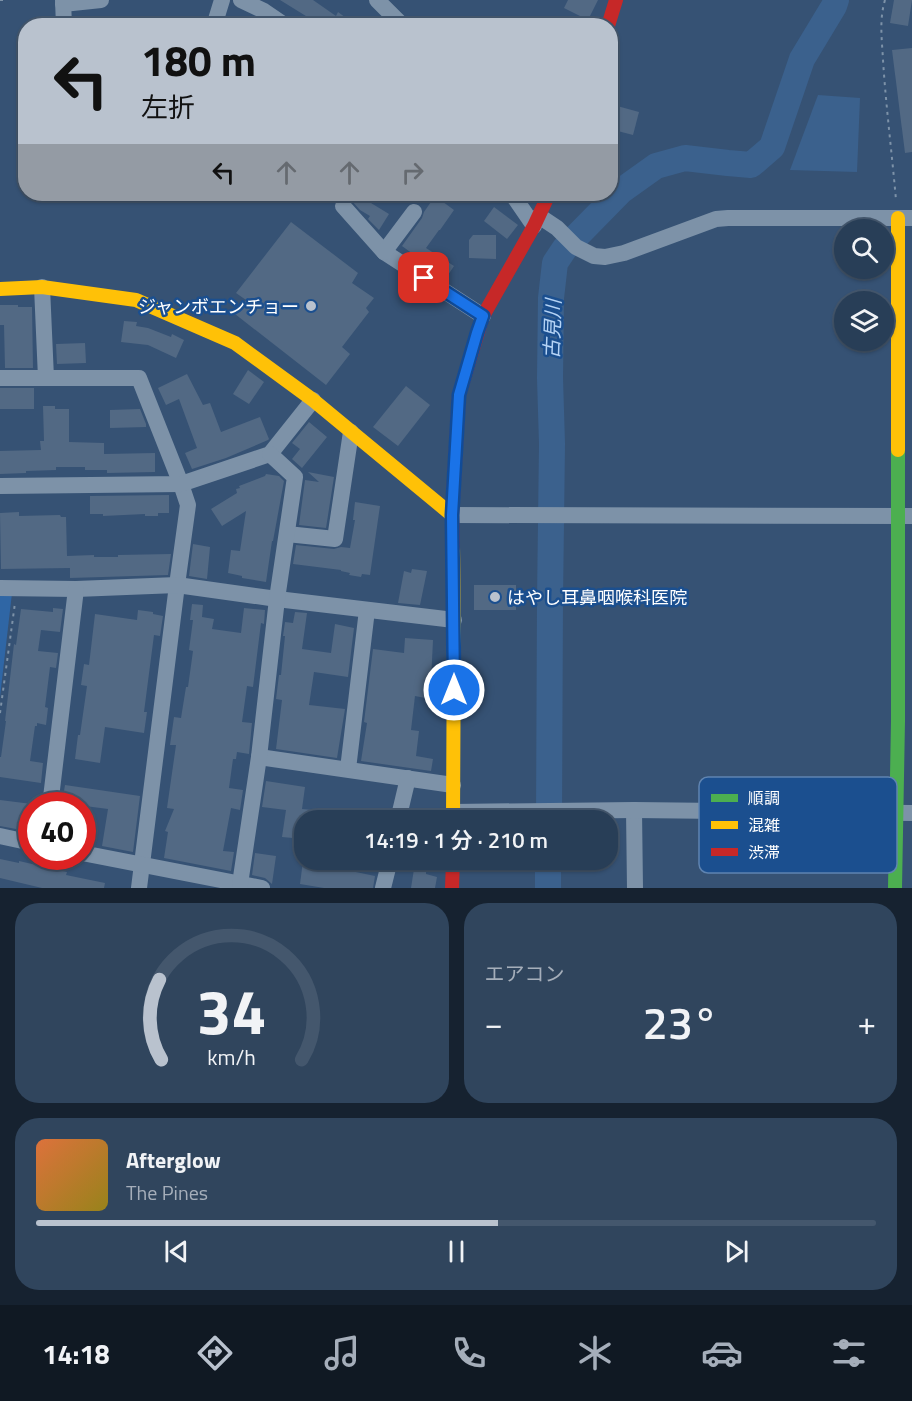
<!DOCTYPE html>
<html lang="ja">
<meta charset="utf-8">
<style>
:root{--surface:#283e57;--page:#30455d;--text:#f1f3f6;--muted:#a5aeba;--line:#44576d;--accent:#b9c2ce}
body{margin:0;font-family:"Titillium Web","Noto Sans JP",sans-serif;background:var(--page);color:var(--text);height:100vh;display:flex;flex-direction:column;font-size:22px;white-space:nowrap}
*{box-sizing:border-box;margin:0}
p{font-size:20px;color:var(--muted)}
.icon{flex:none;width:33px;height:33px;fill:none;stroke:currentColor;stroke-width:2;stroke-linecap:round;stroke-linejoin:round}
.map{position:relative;height:888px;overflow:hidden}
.panel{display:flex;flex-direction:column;gap:15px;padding:15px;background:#162230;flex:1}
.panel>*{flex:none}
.guide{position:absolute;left:18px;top:18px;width:600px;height:183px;border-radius:24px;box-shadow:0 2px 4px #0004,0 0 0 2px var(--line);background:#b9c2ce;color:#111;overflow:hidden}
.tools{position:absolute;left:834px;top:219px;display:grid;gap:12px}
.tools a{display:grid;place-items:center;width:60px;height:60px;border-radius:50%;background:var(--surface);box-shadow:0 2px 4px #0004,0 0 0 2px var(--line);font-size:30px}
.speed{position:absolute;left:18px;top:792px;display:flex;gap:12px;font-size:30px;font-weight:700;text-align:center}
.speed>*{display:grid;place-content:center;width:78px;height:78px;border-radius:50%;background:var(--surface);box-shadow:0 2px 4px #0004,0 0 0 2px var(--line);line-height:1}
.speed .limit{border:9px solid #d22;background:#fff;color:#111}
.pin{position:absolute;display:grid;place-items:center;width:51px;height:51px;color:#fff;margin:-26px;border-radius:12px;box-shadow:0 3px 9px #0006}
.me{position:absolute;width:66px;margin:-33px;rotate:0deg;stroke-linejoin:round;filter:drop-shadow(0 0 4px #0008)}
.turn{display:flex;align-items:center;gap:21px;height:126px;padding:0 24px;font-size:27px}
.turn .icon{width:78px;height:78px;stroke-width:2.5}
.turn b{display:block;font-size:42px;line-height:51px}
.lanes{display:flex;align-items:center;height:57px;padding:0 24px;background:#0003;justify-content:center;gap:30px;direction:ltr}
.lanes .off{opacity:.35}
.big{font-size:45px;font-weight:600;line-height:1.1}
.panel .card{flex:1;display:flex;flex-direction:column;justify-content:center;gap:9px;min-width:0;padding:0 21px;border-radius:24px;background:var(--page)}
.panel .dial{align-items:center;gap:0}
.dial svg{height:156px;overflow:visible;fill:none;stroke:var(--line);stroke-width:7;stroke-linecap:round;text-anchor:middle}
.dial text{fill:var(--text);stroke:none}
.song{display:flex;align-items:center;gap:18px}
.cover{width:72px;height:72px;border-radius:9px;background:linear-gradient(135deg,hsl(20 70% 55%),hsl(50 70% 35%))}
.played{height:6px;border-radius:3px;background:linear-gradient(90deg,var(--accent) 55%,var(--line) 55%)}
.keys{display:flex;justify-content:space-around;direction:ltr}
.heat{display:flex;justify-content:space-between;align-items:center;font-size:33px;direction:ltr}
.panel .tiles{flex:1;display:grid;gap:15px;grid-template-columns:1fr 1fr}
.card:last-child{grid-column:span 2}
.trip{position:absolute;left:294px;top:810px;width:324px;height:60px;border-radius:24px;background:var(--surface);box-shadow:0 2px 4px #0004,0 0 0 2px var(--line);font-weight:600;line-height:60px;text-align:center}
.tabs{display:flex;height:96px;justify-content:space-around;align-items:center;background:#101923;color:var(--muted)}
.tabs .icon{width:42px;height:42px}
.tabs .active{color:var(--accent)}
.tabs b{font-size:27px;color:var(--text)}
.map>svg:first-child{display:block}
.green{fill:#2f66a5}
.water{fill:#3b618d}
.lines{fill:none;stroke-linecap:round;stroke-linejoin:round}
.river{stroke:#3b618d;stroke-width:26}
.building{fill:#526984}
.path{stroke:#7d92a8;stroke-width:2;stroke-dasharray:3 4.5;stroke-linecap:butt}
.street{stroke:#7d92a8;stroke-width:16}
.fast{stroke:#4caf50;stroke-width:14}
.slow{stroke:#ffc107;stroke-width:14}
.jam{stroke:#c62828;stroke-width:14}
.route-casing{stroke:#114b97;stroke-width:15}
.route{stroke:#1a73e8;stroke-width:10}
.poi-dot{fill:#b9c2ce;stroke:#1b4f8f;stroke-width:2}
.labels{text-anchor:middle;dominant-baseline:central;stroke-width:5;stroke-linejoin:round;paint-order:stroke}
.poi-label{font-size:18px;fill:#fff;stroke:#1b4f8f;text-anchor:end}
.water-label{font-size:20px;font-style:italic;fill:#b5d3f5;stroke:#1b4f8f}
.key{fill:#1b4f8f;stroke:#5f84b1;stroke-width:1.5}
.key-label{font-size:16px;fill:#fff}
</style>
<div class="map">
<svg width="912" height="888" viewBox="0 0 912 888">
<rect width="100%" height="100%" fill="#365274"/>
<path class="green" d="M0,593H12L0,697Z"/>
<path class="water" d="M818,95L860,98L857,172L790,170Z"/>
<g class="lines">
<g class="river">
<path d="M549,820L550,600L552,444L550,378L551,298L555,263L565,248L621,191L656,166L685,158L728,163L751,165L772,147L802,59L834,6L836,0"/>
<path d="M548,888V860"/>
</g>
</g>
<g class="building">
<path d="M280,0H313L336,16L338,12L357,26H311L314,21Z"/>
<path d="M568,0H598L588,20L564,8Z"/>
<path d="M894,0H912L908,26L890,23Z"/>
<path d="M912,48V152L905,153L892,50Z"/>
<path d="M610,104L639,112L633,135L610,129Z"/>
<path d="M336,194H377L371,203L389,214L379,230L368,219L370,216L360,210L350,199L346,196H340Z"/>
<path d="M435,196L454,210L440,230H439L426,248L454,266L446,278L428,266V265L402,246L422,218L424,212Z"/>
<path d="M494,207L518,225L507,239L484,221Z"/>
<path d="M291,222L358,273L352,283L374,298L366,308L369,312L342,347L350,354L326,385L235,314L246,300L236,293Z"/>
<path d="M473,235H496V259L469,258V240Z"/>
<path d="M0,305H18V307H32L33,368H5L4,325H0Z"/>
<path d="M124,321L137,322L136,326L148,328L171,337L172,334L184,340L176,358L148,345L121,342Z"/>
<path d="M85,343L86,363L57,364L56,344Z"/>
<path d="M248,370L264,382L249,404L233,394Z"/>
<path d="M187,374L203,405L210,403L221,432L260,417L269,439L268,440L226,458L192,469L185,453L197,448L179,399L166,405L158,388Z"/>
<path d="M406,386L430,405L398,446L373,427Z"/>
<rect x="0" y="388" width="34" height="21"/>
<path d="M43,406H55V409H69V442L104,443V454L155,453V472L107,473V470H85V467H56V470L26,471V473L0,474V451L41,450L40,441H44Z"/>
<path d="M140,409L146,424V427L110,428V410Z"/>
<path d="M309,422L327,437L302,468L292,459L300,449L292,443Z"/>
<path d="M308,472L334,477L326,528L299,525L305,480L319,482Z"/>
<path d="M266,474L279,476L284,481L273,541H272L266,582L242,578V576L228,573L231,550L240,551L246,511L222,526L211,509L237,493L236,489L240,488L239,486L265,476Z"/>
<path d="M169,495V513H158V516H145V514L103,516V514H90V496Z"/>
<path d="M355,502L380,506L370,575L362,574L361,577L349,575L350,573L341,571V570L293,564L296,545L334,549L341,547L350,548L355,520H353Z"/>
<path d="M19,512V516L60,515L61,517H66L67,556L94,555V557H118V555L171,554L168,575L70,578V568L1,569L0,513Z"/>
<path d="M193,544L210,547L207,579L189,576Z"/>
<path d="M412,569L427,571L420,605L398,603L404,571L411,573Z"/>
<rect x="474" y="585" width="42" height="25"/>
<path d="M192,604L203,605L202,617L214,619L212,629L241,633L244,608L265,610L264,624L261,623L253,687L247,686L242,722L252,723L249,754L237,752L236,759H233L229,788L243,790L240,810L231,808L223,851L234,852L231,871L164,858L168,832L165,831L174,809L167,808L176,745H170L174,717L181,718L186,687H188L193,651L189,650L193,620H190Z"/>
<path d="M53,608L63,609L60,632L41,630L38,651L58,653L56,668L50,667L45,707L48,708L46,725L37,723V726H35L30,761L43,763L41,783L0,777V757H1L6,721H5L14,644L16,645L21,609L53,612Z"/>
<path d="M138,610L153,612V614L163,616L160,636L154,635L144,712H147L144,733L105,727L100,763L75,759L78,735H80L87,686L81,685L84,664L89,665L95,614L137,620Z"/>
<path d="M295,612L307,613L302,649L331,653L335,624L354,628L348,677L314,672L309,705L345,709L337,758L276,749L282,700L276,699L279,675H281L285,636H283L285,622L293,623Z"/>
<path d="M405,638L433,640L431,681H433L430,699L415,696L411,730L419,731L416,756L433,759L431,771L361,761L367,723L364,722L373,649L404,653Z"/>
<path d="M266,781L305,787L302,809L313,810L311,820H304V839L282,837L286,810L262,807Z"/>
<path d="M65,785L140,796L133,852L102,846L108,809L62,803Z"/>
<path d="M0,800L32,804V832L0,826Z"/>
<path d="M255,853L276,856L272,884L265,878L252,875Z"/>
<path d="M0,859L19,863V861L67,872L66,875L105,883L104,888H42L0,878Z"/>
<path d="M303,861L375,876L373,888H324L300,884Z"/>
<path d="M414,869L426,871V874L437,877L435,888H411Z"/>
</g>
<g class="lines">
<g class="path">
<path d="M0,0H4"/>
<path d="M885,0C879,20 882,40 883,60C886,107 892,154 896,200"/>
<path d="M0,713L15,603"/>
</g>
<g class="street">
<path d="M63,0L64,26"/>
<path d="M241,0L264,11L286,26"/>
<path d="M377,0L403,26"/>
<path d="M63,4L101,0"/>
<path d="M214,26L222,0"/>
<path d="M512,194L534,226"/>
<path d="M343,206L384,252L483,316"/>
<path d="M539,216L557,228L576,247L594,256L605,257L624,253L716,219L728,218H912"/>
<path d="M384,252L414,212"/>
<path d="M42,287L46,378"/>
<path d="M0,378H139L181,484L188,505L177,585L139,888"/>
<path d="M0,486L181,484L270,454L313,400"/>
<path d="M452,515L912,516"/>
<path d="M287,534L335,539L351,432"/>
<path d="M0,588L76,589L177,585L277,599L454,620"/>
<path d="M259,757L453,785"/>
<path d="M348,769L367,610"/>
<path d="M50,806L76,589"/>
<path d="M634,810L635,888"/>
<path d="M453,812L634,810L912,813"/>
<path d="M398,820L408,778"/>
<path d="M0,836L32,843"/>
<path d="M82,853L262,888"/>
<path d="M240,884L259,757L277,599L295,477L270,454"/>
<path d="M383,888L390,860"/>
</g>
<path class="fast" d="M895,888L898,721V450"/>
<g class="slow">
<path d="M898,218V450"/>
<path d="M0,289L42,287L136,300L235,343L313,400L452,515"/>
<path d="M453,547L454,620L453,820"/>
</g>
<g class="jam">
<path d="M608,26L616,0"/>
<path d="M453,547L452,515L459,395L483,316L534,226L549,194"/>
<path d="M452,888L453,860"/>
</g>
</g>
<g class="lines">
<g class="route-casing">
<path id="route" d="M424,278L483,316L477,333L459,395L452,515L454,690"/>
</g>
<use href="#route" class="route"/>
</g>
<g class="poi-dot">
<circle cx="311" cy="306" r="6"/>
<circle cx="495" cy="597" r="6"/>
</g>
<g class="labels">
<g class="poi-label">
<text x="299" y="306">ジャンボエンチョー</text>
<text x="507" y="597" text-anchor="start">はやし耳鼻咽喉科医院</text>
</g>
<g class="water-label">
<text transform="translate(552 329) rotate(-88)">古見川</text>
</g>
</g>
<rect x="699" y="777" width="198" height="96" rx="9" class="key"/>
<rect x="711" y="794" width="27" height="8" fill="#4caf50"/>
<rect x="711" y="821" width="27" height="8" fill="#ffc107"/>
<rect x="711" y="848" width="27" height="8" fill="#c62828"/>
<g class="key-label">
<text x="748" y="804">順調</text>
<text x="748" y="831">混雑</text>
<text x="748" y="858">渋滞</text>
</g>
</svg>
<div class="tools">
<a><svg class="icon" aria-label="search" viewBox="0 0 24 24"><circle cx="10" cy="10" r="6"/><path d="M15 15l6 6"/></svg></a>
<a><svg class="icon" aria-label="layers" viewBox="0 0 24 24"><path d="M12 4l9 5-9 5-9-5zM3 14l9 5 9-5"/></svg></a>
</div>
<div class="speed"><div class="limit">40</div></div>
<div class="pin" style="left:424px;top:278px;background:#d93025"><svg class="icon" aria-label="arrive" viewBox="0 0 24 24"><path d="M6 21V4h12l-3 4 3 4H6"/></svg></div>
<svg class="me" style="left:454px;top:690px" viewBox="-20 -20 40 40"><circle r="17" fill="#1a73e8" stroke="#fff" stroke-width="3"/><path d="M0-11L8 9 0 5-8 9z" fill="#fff"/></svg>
<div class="trip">14:19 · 1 分 · 210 m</div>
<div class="guide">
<div class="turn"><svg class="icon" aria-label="left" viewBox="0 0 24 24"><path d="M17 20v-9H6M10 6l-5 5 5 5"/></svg><div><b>180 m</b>左折</div></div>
<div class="lanes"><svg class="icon" aria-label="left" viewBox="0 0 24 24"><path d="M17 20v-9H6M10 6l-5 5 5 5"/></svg><svg class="icon off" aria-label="ahead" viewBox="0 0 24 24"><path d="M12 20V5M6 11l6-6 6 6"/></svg><svg class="icon off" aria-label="ahead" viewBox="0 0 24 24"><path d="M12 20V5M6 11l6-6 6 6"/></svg><svg class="icon off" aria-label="right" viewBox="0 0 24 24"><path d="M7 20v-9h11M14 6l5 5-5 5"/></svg></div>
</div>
</div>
<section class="panel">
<div class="tiles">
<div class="card dial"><svg viewBox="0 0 100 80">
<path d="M14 69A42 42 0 1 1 86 69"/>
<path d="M14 69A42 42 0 0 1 13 28" stroke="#b9c2ce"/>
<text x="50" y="56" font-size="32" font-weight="700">34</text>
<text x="50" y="72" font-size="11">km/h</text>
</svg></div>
<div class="card"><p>エアコン</p>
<div class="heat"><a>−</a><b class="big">23°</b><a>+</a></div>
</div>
<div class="card">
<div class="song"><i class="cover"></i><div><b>Afterglow</b><p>The Pines</p></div></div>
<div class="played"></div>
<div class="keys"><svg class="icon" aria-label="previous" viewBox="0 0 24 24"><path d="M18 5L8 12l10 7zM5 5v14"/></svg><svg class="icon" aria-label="pause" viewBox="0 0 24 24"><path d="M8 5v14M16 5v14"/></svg><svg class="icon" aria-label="next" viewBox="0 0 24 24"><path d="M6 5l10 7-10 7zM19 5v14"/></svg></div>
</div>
</div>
</section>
<nav class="tabs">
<b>14:18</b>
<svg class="icon active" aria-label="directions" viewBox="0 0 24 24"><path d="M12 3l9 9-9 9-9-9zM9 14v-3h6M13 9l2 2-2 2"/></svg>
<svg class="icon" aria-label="music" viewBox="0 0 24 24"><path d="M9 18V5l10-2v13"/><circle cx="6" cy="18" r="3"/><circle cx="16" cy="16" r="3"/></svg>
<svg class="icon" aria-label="phone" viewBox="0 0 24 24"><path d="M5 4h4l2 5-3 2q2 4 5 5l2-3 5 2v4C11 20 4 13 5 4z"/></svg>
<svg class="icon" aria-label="climate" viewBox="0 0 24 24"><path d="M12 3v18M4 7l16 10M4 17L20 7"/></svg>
<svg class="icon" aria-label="car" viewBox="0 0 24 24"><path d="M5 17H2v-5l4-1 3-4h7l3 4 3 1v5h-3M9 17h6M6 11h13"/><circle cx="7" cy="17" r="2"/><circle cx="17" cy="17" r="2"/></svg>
<svg class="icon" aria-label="filters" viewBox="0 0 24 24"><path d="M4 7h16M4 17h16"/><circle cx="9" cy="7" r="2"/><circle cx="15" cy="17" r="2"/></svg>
</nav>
